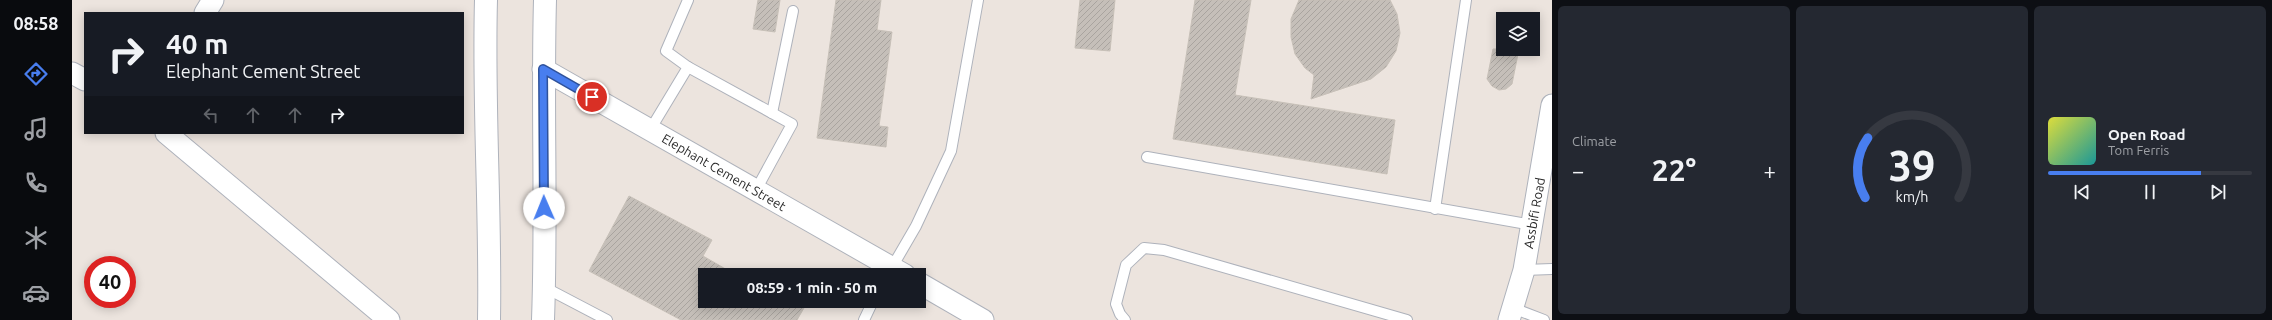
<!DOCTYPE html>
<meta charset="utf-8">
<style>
:root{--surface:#171b24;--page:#242831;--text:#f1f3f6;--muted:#9ea1a6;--line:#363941;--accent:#487eef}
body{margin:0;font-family:Ubuntu,sans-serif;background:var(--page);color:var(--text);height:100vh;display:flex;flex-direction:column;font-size:15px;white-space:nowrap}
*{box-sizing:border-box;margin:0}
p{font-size:13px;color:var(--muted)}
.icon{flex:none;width:22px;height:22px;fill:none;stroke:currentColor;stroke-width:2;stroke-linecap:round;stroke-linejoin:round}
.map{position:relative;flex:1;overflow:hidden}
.drawer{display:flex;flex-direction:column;gap:6px;padding:6px;background:#0d0f14;width:720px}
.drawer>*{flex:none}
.hud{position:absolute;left:12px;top:12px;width:380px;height:122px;border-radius:0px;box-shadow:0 2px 10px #0003;background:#171b24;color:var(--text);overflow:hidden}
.tools{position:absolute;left:1424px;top:12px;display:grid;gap:8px}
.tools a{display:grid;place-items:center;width:44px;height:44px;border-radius:0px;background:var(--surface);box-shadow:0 2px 10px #0003;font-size:20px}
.speed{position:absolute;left:12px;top:256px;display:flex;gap:8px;font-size:20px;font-weight:700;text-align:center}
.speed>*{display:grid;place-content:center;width:52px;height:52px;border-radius:50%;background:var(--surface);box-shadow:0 2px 10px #0003;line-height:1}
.speed .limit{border:6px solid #d22;background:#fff;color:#111}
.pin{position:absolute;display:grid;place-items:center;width:34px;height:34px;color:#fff;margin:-17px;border:2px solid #fff;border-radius:50%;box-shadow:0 1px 4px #0007}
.me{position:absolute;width:44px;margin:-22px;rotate:359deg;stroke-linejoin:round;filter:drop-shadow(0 0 3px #0008)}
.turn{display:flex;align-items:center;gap:14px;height:84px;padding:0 16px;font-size:18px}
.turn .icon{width:52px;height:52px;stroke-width:2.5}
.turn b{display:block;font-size:28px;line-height:34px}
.lanes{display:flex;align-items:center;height:38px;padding:0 16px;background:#0003;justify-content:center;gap:20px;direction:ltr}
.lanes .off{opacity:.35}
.big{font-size:30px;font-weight:700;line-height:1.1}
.drawer .widget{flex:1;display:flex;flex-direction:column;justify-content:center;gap:6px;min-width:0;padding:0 14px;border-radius:6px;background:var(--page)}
.drawer .dial{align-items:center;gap:0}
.dial svg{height:104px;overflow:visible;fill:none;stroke:var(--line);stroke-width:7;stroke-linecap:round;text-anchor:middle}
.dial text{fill:var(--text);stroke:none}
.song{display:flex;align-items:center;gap:12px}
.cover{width:48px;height:48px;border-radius:6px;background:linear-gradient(135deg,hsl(60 70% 55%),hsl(180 70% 35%))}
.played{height:4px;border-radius:2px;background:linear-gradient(90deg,var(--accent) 75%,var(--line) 75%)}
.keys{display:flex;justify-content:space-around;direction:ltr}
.heat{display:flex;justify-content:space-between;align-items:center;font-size:22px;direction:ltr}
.drawer .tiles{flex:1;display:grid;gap:6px;grid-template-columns:repeat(3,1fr)}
.trip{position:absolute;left:626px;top:268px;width:228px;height:40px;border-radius:0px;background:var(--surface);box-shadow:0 2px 10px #0003;font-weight:700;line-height:40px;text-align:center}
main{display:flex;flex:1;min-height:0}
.tabs{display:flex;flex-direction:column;width:72px;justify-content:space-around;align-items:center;background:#090b0e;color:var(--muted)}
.tabs .icon{width:28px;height:28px}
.tabs .on{color:var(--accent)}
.tabs b{font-size:18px;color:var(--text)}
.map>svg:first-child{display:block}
.building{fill:url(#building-hatch);stroke:#c7c0b8}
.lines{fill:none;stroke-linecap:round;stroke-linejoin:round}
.lane-casing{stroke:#aeb2bb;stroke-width:12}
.street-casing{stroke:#aeb2bb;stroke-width:23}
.secondary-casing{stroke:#aeb2bb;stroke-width:24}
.lane{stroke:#fff;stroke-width:10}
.street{stroke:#fff;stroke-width:21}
.secondary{stroke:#fff;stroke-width:22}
.route-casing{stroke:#2f529b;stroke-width:10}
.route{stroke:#487eef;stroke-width:7}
.labels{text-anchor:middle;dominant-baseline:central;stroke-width:3.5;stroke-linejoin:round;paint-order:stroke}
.street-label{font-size:13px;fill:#2b2b2b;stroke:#fff}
</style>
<main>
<nav class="tabs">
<b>08:58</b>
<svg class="icon on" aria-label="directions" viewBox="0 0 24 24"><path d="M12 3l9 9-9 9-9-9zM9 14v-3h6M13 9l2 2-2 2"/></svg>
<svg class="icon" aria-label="music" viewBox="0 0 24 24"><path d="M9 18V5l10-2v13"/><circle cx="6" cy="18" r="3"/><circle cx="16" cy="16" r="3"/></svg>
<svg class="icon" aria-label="phone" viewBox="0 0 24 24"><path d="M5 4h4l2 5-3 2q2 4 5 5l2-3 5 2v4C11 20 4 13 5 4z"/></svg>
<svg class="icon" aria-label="climate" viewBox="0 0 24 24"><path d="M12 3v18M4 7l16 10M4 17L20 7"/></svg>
<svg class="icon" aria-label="car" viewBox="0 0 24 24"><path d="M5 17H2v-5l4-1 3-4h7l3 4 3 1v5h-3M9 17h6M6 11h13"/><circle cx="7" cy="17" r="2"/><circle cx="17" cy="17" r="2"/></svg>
</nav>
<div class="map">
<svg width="1480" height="320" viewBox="0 0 1480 320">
<defs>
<pattern id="building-hatch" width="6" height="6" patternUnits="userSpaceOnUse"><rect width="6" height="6" fill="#c5bfb9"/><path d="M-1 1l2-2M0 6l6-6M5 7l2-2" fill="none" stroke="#a9a49f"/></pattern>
</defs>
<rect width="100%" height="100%" fill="#ece4de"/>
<g class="building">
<path d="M686,0H708L703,32L681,29Z"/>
<path d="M764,0H809L805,30L820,32L807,126L816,127L814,147L745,138Z"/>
<path d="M1008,0H1043L1038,51L1003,48Z"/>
<path d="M1123,0H1179L1163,95L1323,120L1315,174L1101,139Z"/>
<path d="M1227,0H1318L1325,14L1328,33L1324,51L1314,67L1299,79L1239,99L1242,75L1233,68L1223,54L1219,37V19Z"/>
<path d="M1421,49H1447L1440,84L1434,89L1427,90L1420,86L1415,79Z"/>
<path d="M557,196L640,240L631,256L664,275H633V301H736L725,320H609L517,271Z"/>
</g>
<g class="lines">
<g class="lane-casing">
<g id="lane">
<path d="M616,0L594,51L616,67L720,124L684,190"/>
<path d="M700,113L721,11"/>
<path d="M578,130L616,67"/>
<path d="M1075,157L1460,225"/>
<path d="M1363,209L1394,0"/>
<path d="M819,269L844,226L879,151L906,0"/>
<path d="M1452,270L1480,269"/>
<path d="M472,287L535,320"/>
<path d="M1441,308L1472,320"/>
<path d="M792,320L801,301"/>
<path d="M1053,320L1048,314L1044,304L1054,265L1072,248L1092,250L1335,320"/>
</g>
</g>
<g class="street-casing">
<g id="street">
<path d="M133,13L141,0"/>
<path d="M471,69L833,275"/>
<path d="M0,73L13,80"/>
<path d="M94,133L317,320"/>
<path d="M847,283L911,320"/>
<path d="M1437,320L1452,270L1480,105"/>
</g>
</g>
<g class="secondary-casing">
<g id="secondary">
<path d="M414,0C411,107 419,213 417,320"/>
<path d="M471,320C475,213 470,107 473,0"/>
</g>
</g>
<use href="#lane" class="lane"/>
<use href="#street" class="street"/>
<use href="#secondary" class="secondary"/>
</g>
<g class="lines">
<g class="route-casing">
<path id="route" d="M472,208L471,69L520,97"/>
</g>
<use href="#route" class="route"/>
</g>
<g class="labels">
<g class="street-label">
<text transform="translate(652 172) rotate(30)">Elephant Cement Street</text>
<text transform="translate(1462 213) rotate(-80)">Assbifi Road</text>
</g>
</g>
</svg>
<div class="tools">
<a><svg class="icon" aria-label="layers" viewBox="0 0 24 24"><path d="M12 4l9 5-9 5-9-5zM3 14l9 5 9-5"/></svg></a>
</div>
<div class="speed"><div class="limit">40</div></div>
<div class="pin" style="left:520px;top:97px;background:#d93025"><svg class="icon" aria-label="arrive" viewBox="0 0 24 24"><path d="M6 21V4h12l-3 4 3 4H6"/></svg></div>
<svg class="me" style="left:472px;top:208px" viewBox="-20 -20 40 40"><circle r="19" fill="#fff"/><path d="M0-13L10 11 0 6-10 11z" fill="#487eef"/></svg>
<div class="trip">08:59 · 1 min · 50 m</div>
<div class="hud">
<div class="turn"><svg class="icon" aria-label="right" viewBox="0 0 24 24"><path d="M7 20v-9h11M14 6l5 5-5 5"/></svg><div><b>40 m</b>Elephant Cement Street</div></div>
<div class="lanes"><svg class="icon off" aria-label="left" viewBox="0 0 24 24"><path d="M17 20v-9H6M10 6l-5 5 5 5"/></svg><svg class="icon off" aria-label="ahead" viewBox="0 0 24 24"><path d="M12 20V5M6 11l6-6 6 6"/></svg><svg class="icon off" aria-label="ahead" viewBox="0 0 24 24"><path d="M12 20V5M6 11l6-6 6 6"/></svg><svg class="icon" aria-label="right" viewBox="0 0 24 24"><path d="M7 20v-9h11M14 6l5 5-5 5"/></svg></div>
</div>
</div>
<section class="drawer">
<div class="tiles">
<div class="widget"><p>Climate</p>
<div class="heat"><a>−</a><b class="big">22°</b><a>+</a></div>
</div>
<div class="widget dial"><svg viewBox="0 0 100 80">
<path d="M14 69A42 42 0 1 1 86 69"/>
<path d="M14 69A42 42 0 0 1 16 23" stroke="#487eef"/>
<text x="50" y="56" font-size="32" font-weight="700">39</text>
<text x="50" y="72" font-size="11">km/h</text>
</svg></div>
<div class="widget">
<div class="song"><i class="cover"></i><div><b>Open Road</b><p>Tom Ferris</p></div></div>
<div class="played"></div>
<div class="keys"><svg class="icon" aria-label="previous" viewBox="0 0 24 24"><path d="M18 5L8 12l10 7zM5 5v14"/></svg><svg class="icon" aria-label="pause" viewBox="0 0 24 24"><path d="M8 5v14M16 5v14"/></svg><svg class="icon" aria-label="next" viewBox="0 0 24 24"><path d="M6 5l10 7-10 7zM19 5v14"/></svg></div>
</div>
</div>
</section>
</main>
